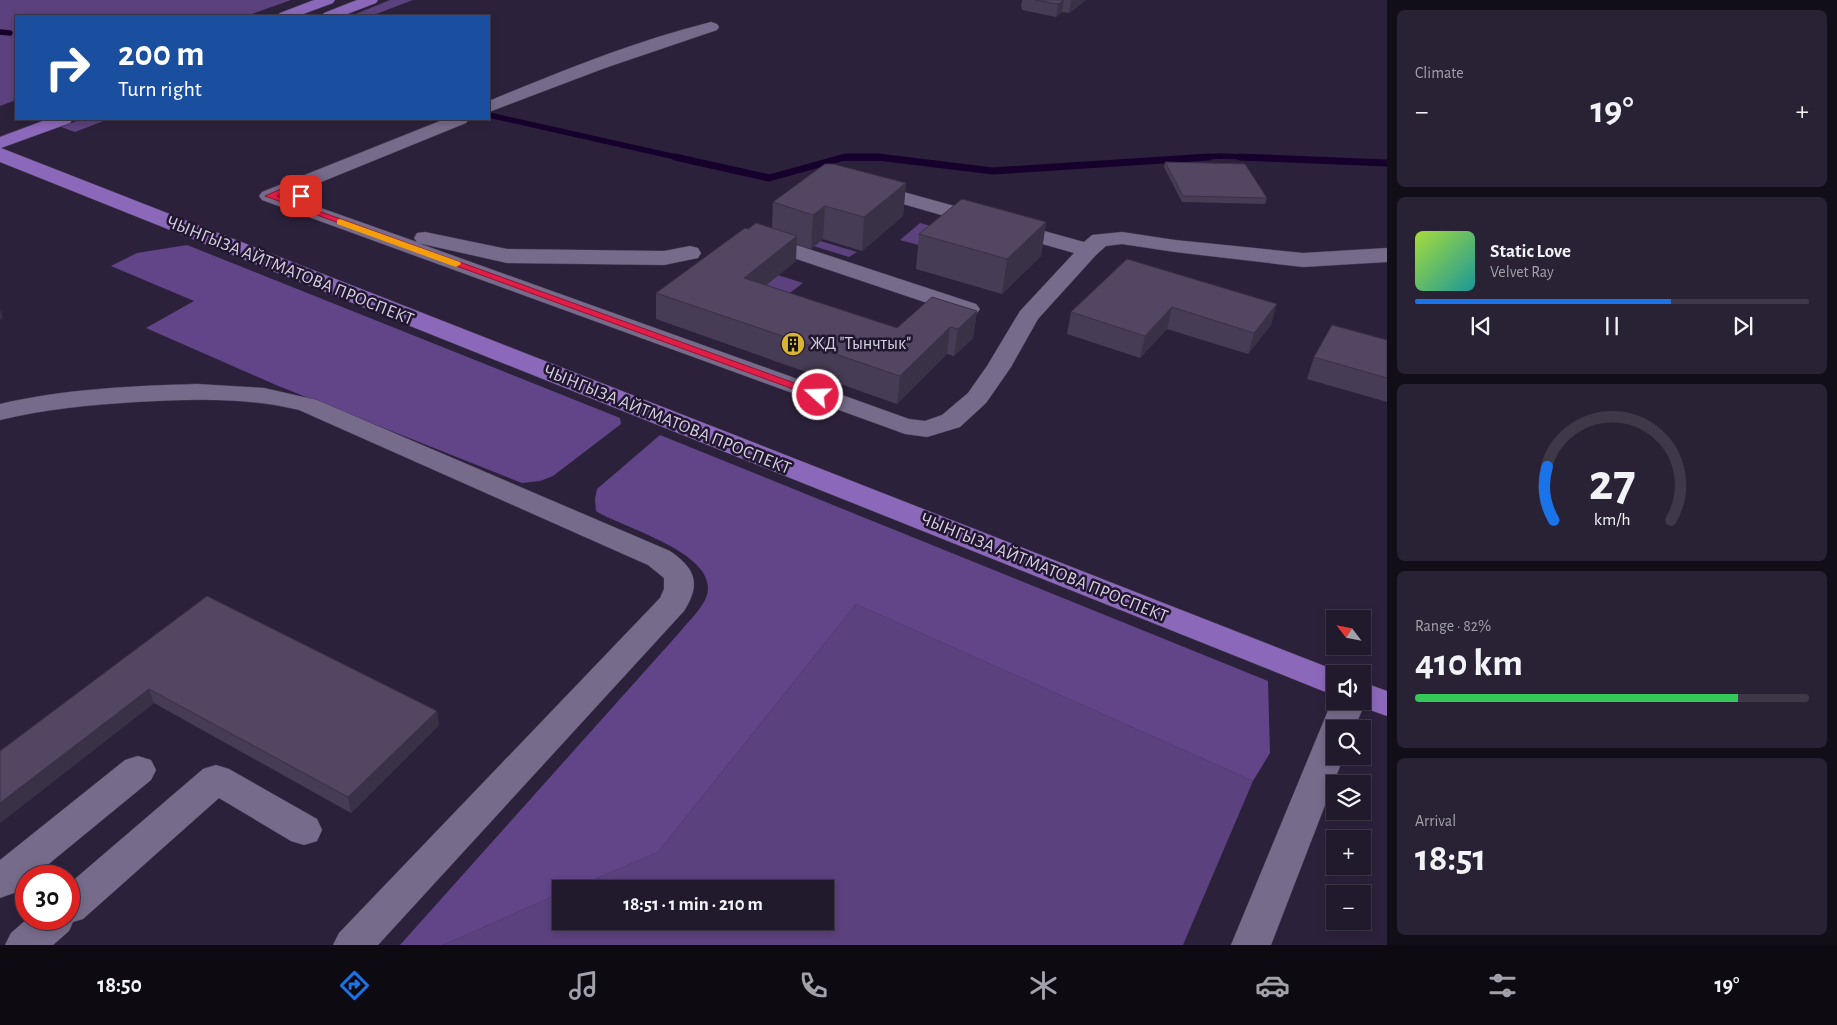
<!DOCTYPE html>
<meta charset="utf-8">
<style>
:root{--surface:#21192c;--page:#292234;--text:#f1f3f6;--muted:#a2a0a9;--line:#3e3848;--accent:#1a73e8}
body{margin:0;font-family:"Alegreya Sans",sans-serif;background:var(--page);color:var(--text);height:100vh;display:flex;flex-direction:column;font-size:19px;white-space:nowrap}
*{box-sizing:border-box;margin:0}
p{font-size:16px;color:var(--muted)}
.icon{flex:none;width:28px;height:28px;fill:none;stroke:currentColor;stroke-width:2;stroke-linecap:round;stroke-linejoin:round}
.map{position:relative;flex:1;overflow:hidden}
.drawer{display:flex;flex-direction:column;gap:10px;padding:10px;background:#120e18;width:450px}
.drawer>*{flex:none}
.hud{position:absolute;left:15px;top:15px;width:475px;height:105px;border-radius:0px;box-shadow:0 2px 8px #0003,0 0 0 1px var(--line);background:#1a4fa0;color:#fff;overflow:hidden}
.needle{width:32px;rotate:302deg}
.fabs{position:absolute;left:1326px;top:610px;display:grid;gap:10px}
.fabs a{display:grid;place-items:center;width:45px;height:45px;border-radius:0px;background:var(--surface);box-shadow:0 2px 8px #0003,0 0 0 1px var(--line);font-size:25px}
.speed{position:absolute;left:15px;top:865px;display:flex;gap:10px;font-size:25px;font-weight:700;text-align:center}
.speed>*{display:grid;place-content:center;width:65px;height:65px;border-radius:50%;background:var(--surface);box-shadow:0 2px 8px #0003,0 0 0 1px var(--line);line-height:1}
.speed .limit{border:8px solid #d22;background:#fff;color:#111}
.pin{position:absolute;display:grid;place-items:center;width:42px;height:42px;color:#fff;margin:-21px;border-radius:10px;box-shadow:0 2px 8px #0006}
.me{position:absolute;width:55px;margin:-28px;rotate:290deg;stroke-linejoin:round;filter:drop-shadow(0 0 4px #0008)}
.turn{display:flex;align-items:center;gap:18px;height:105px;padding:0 20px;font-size:22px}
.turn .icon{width:65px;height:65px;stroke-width:2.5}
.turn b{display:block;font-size:35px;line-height:42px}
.big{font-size:38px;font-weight:700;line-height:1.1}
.drawer .widget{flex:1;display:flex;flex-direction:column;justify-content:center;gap:8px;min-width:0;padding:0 18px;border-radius:8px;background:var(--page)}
.drawer .dial{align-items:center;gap:0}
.dial svg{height:130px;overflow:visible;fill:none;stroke:var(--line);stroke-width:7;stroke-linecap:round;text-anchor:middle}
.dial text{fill:var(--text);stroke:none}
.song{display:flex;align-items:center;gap:15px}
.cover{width:60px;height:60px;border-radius:8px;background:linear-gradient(135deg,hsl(80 70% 55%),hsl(180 70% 35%))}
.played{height:5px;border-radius:2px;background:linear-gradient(90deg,var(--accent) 65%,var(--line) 65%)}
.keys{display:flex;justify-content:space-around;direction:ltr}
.heat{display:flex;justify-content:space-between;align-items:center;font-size:28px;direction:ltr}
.charge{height:8px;border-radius:4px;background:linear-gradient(90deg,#34c759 82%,var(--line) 0)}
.trip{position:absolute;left:552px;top:880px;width:282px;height:50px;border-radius:0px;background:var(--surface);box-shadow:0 2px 8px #0003,0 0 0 1px var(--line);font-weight:700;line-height:50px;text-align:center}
.dock{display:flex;height:80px;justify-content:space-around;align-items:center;background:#0d0a12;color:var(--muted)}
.dock .icon{width:35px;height:35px}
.dock .on{color:var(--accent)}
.dock b{font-size:22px;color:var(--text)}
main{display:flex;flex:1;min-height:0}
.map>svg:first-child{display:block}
.green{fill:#5b417d}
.forest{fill:#624589}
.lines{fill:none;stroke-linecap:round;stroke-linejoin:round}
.stream-far1{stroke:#16002c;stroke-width:5.5}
.stream{stroke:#16002c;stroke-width:7}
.minor-casing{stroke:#463d53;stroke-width:1}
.major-casing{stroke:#463d53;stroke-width:1}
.minor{fill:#766b8a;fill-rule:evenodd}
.major{fill:#8c68ba;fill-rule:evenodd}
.wall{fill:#473c55}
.shaded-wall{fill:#393145}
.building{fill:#524663;stroke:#393145}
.route{fill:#e11d48;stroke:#92132f}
.slow{fill:#f59e0b}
.labels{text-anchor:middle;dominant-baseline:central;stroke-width:5;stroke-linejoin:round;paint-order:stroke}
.street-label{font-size:18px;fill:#d4cedf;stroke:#221731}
.poi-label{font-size:18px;fill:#d4cedf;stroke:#221731;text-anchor:start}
</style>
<main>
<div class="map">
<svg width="1387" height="945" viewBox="0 0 1387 945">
<rect width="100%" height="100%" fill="#2c213b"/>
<g class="green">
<path d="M0,0H291L246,16H16V100L0,106Z"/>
<path d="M390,0H413L371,16H351Z"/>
<path d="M82,119H109L75,132L61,127Z"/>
<path d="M920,223L953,232L933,249L900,240Z"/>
<path d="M787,231L857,252L849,257L781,236Z"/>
<path d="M734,261L803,283L782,299Z"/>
<path d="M856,604L1253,781L1183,945H443L561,893V921H826V889H572L658,852Z"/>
</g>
<g class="forest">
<path d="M187,245L620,418L621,424L553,476L540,481L522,483L276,385L146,328L194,301L111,266L137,253Z"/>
<path d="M660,435L1268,681L1270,753L1253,781L856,604L658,852L572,889H561V893L443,945H400L679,633C687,623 699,612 705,600C727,555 622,528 596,511L595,499L597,489Z"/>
</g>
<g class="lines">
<g class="stream-far1">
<path d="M0,32L10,33"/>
<path d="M489,115L680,158"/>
<path d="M841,158H887"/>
<path d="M1190,158L1221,156L1269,158"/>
</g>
<g class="stream">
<path d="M675,157L769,178L845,157H878L993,171L1209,157"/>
<path d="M1240,157L1387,163"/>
</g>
<g class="minor-casing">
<g id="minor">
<path d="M711,22L717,24L719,27L717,30L605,68L489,112V101C561,71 635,41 711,22Z"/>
<path d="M445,119H469L466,123L287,196L417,242L414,238L417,233L425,232L507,249L664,251L690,246L698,248L701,253L698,258L664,265L507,263L418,243L909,419L925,421L942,415L968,393L987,366L1020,311L1074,253L861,192L858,188L861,184L868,182L875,184L1084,242L1092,235L1122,232L1175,240L1303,253L1387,248V262L1303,267L1175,252L1122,244L1106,246L1096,255L1038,319L1011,367L986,403L960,427L927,437L905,434L262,200L259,196L262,192Z"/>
<path d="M760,233L976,304L980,309L976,314L968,316L960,314L752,244L749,239L752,234Z"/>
<path d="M197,384L264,388L317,400L670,551C696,569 701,584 684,611L378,945H333L339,933L660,598L664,589V578L648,565L299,410C245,397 191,399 136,402C90,405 45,409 0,420V404C64,389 131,386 197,384Z"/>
<path d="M1362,695L1366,701L1354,729H1335V756H1344L1271,945H1231L1332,701L1335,696V701H1362Z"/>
<path d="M138,756L151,760L156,770L151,780L34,876H26V883L14,893L0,898V860L125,760Z"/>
<path d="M216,765L229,769L317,819L322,830L317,841L304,845L291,841L219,798L83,919L73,922L69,931L53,945H5L11,933L27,919H69V884L203,769Z"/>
</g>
</g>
<g class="major-casing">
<g id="major">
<path d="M314,0H335L333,3L298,16H277L280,13Z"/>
<path d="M357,0H378L376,3L342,16H321L324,13Z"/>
<path d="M48,119H73L70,123L1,148L1345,674H1335V695L1323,691L0,162V137Z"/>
<path d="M1362,682L1387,691V716L1350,703L1349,701H1362Z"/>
</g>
</g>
<use href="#minor" class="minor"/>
<use href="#major" class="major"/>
</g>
<g class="wall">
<path d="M1022,0H1086L1069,13L1062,12L1056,17L1022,10V7H1021Z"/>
<path d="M1165,162L1267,198L1265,204L1182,202L1164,167Z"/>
<path d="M906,183L903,216L862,251L823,239L811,249L796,244V261L766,285L897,328L977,311L973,338L954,356L947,354L897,404L656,319V293L748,229L772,228L773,202Z"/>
<path d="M1046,222L1041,256L1002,294L916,269L919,234Z"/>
<path d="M1127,259L1271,325L1248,354L1167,329L1140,358L1067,334L1071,312Z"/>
<path d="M1387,340V402L1307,379L1314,357Z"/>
<path d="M207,596L439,725L351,813L154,703L0,823Z"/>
</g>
<g class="shaded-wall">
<path d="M1064,0L1062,12L1056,17L1058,4Z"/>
<path d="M1072,0H1086L1069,13L1071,1Z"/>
<path d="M906,183L903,216L862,251L864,217Z"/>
<path d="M825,206L823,239L811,249L813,215Z"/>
<path d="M1046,222L1041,256L1002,294L1007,259Z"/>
<path d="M797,236L796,261L743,304L744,278Z"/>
<path d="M1277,304L1271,325L1248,354L1254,333Z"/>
<path d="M1172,307L1167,329L1140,358L1145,336Z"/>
<path d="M0,309L3,318L0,320Z"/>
<path d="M977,311L973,338L954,356L958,329Z"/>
<path d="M950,327L947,354L897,404L900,376Z"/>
<path d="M149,689L154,703L0,823V803Z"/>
<path d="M437,711L439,725L351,813L348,797Z"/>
</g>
<g class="building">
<path d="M1035,0H1064L1058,4Z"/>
<path d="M1165,162L1245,164L1267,198L1183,196Z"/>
<path d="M825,164H833L906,183L864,217L825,206L813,215L773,202Z"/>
<path d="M962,199L1046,222L1007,259L919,234Z"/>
<path d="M756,223L797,236L744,278L897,328L932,297L977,311L958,329L950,327L900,376L656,293L745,228L748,229Z"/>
<path d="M1127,259L1277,304L1254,333L1172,307L1145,336L1071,312Z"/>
<path d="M1332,325L1387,340V378L1314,357Z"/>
<path d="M207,596L437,711L348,797L149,689L0,803V751Z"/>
</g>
<path class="route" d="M281,189H287L305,196L301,199L284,193L277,196L822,393L824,395L818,398L815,397L265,196Z"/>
<path class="slow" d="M340,219L460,262L461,264L456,267L453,266L337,224V220Z"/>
<defs>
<g id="building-disc" transform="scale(1.25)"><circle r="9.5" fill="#d8b434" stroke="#221731"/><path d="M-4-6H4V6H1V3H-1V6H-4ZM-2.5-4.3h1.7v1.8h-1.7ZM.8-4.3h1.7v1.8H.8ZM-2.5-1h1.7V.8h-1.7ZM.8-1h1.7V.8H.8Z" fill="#111"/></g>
</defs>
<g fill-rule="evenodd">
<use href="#building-disc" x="793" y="344"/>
</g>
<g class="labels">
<g class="street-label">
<text transform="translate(290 271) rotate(22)">ЧЫНГЫЗА АЙТМАТОВА ПРОСПЕКТ</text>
<text transform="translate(667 420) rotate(22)">ЧЫНГЫЗА АЙТМАТОВА ПРОСПЕКТ</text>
<text transform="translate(1044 568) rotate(22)">ЧЫНГЫЗА АЙТМАТОВА ПРОСПЕКТ</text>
</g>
<g class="poi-label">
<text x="810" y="344">ЖД "Тынчтык"</text>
</g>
</g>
</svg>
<div class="fabs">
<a><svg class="needle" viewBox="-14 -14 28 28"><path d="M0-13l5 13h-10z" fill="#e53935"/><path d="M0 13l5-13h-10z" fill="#a2a0a9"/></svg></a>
<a><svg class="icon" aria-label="sound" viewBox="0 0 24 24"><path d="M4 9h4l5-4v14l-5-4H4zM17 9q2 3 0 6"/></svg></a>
<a><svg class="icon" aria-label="search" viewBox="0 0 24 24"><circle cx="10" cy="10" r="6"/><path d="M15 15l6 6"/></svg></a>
<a><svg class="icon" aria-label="layers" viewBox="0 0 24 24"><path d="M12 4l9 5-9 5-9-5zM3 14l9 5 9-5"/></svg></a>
<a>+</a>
<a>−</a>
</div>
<div class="speed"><div class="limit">30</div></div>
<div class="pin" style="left:301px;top:196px;background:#d93025"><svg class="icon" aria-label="arrive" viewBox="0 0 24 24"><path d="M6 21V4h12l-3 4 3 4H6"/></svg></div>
<svg class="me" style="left:818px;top:395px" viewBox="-20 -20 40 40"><circle r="17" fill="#e11d48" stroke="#fff" stroke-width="3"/><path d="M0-11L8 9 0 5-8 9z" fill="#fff"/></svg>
<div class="trip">18:51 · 1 min · 210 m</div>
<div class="hud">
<div class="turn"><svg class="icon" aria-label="right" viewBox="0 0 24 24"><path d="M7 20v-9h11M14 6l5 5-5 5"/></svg><div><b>200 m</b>Turn right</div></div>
</div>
</div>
<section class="drawer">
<div class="widget"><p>Climate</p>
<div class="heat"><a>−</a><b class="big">19°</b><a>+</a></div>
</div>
<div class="widget">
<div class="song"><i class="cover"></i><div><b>Static Love</b><p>Velvet Ray</p></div></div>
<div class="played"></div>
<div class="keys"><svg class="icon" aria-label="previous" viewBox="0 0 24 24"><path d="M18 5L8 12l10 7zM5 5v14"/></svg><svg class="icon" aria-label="pause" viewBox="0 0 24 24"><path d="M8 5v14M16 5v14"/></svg><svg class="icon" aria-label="next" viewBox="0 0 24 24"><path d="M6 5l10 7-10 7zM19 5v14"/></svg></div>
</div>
<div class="widget dial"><svg viewBox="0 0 100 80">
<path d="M14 69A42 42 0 1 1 86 69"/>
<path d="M14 69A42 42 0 0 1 10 36" stroke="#1a73e8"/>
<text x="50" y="56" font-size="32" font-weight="700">27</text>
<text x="50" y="72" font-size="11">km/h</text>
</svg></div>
<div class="widget"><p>Range · 82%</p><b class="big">410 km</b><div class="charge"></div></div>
<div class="widget"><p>Arrival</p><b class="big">18:51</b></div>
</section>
</main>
<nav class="dock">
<b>18:50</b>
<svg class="icon on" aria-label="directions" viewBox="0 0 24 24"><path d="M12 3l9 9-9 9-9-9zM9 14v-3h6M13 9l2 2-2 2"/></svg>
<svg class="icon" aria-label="music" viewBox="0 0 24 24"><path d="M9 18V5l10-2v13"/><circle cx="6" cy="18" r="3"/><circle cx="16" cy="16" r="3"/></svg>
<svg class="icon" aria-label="phone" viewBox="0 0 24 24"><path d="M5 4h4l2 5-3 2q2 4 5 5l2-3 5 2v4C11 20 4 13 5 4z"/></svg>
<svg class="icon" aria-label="climate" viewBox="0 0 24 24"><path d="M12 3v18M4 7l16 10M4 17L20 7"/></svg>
<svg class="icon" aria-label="car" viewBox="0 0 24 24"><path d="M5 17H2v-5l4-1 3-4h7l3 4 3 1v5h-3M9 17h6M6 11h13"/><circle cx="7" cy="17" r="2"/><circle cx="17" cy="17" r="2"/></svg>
<svg class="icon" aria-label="filters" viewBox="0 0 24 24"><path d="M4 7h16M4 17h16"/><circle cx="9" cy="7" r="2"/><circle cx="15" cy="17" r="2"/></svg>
<b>19°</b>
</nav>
